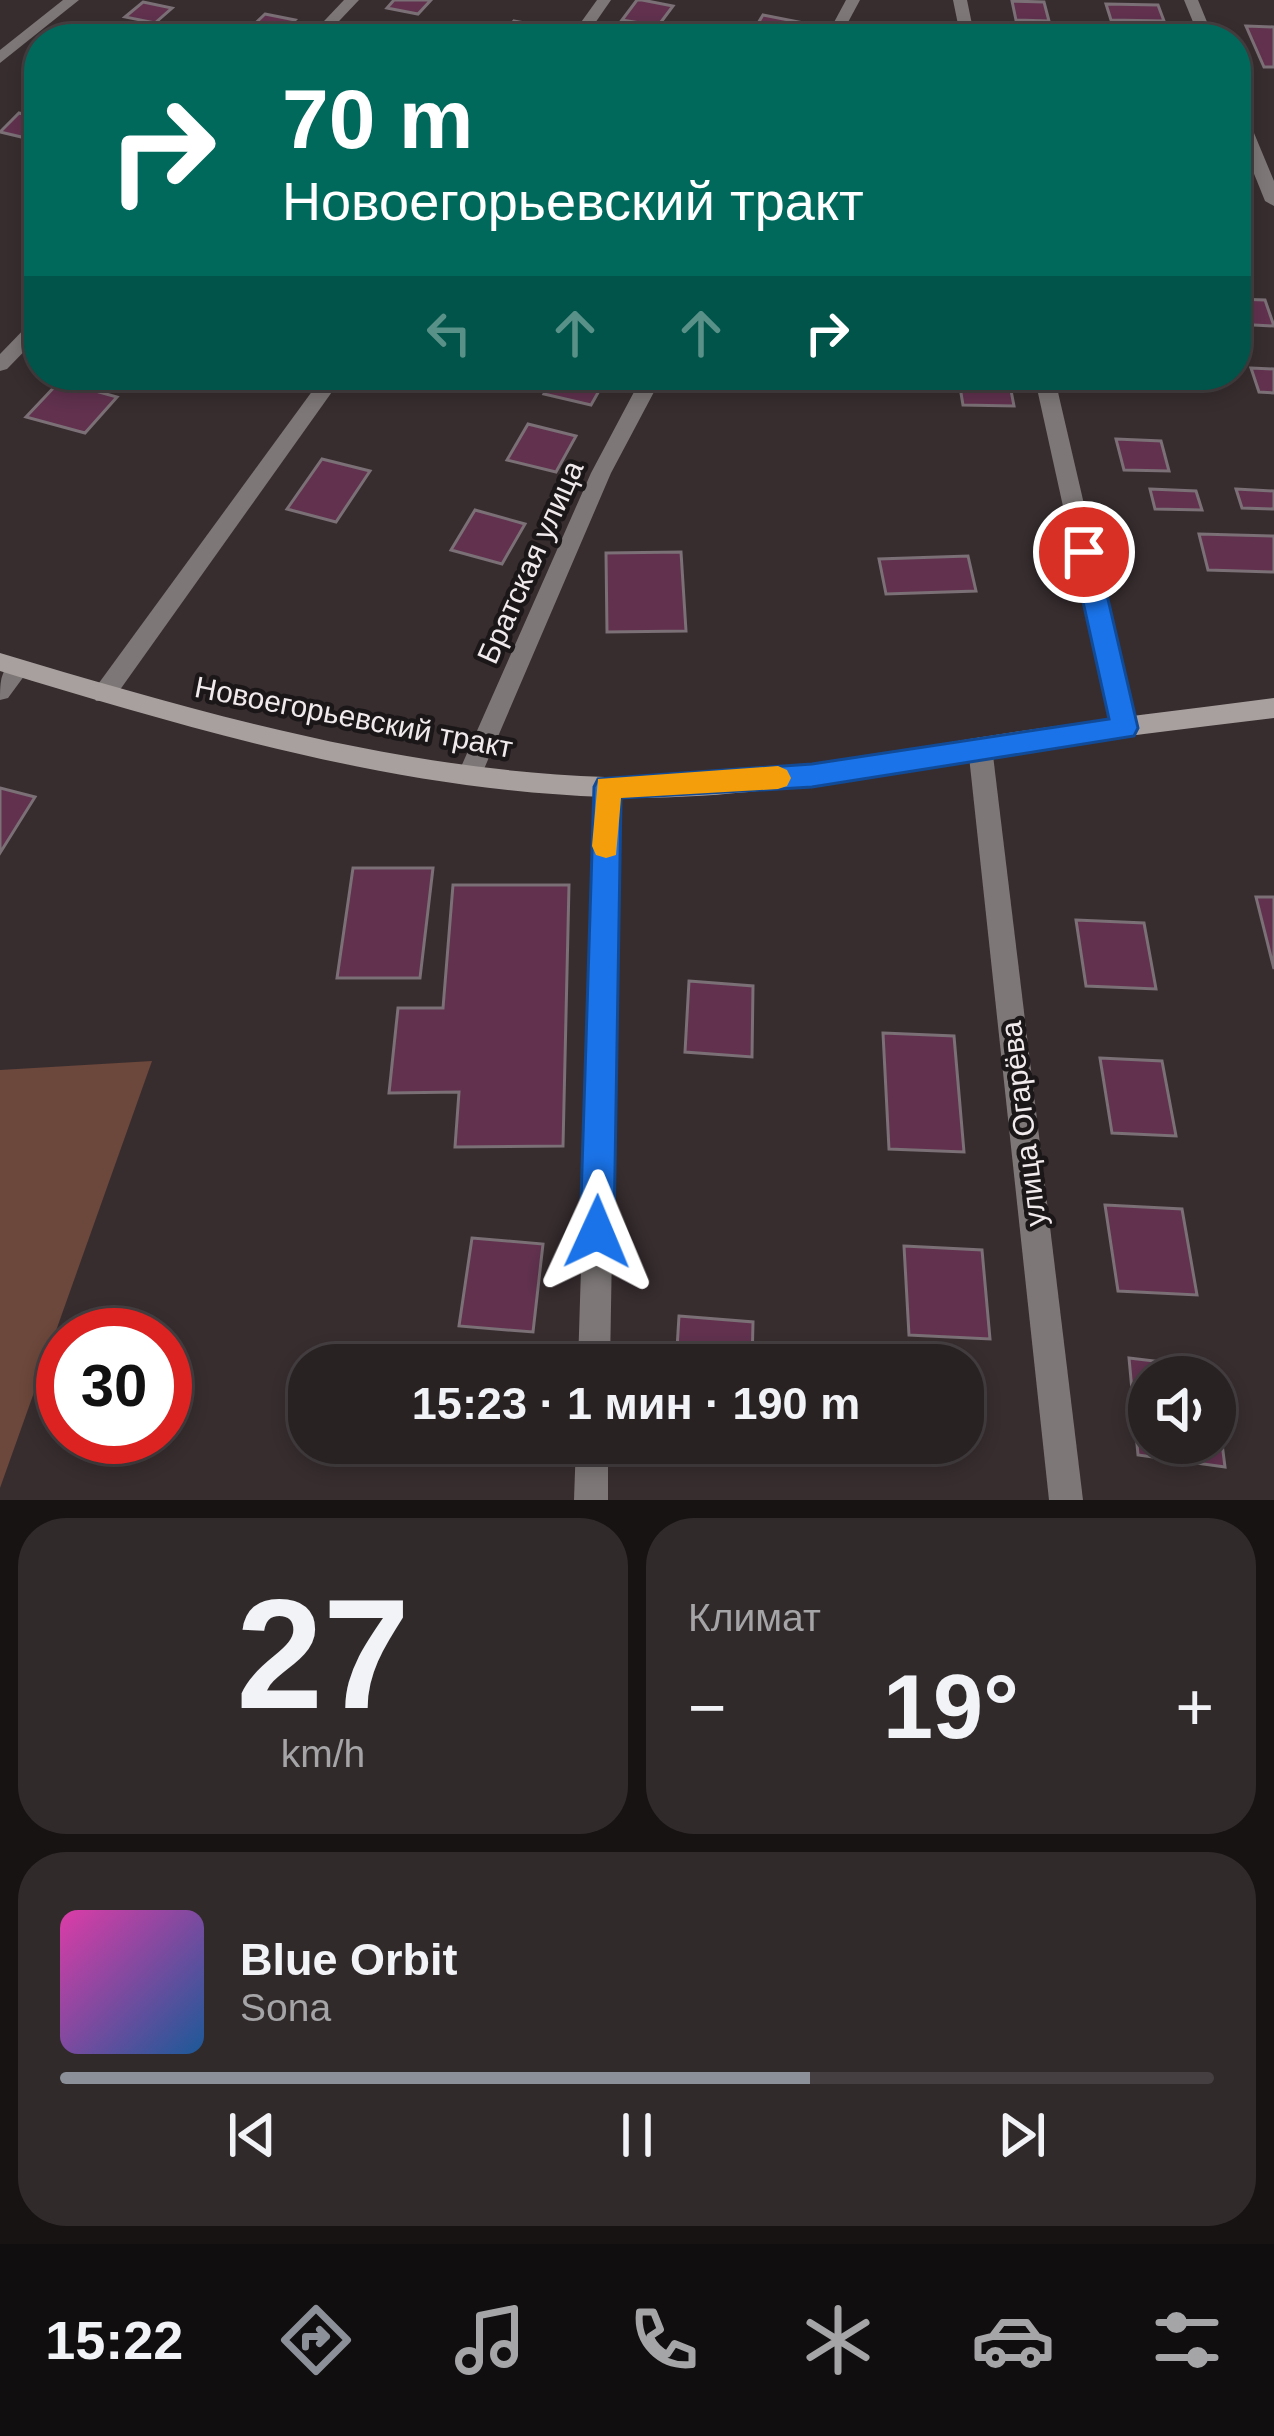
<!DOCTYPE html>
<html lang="ru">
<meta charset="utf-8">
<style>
:root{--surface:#292223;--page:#312a2b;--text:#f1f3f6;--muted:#a5a4a6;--line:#453f41;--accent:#8c9099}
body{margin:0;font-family:Helvetica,sans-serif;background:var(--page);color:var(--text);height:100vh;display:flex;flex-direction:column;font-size:45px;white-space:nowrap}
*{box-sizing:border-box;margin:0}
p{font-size:39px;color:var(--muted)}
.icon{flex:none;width:66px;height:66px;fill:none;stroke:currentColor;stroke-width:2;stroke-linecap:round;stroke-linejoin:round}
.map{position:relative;height:1500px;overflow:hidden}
.side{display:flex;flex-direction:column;gap:18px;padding:18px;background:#171313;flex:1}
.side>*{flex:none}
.banner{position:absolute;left:24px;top:24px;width:1227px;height:366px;border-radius:48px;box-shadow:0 6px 18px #0003,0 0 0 3px var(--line);background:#00695c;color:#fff;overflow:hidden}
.tools{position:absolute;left:1128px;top:1356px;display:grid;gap:24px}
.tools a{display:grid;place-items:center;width:108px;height:108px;border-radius:50%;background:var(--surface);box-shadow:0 6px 18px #0003,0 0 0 3px var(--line);font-size:60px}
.speed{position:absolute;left:36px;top:1308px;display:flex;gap:24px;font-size:60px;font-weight:700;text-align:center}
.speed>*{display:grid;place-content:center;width:156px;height:156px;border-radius:50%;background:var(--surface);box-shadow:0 6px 18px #0003,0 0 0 3px var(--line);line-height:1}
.speed .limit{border:18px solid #d22;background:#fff;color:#111}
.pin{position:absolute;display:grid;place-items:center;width:102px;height:102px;color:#fff;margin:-51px;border:6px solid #fff;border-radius:50%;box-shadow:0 3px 12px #0007}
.me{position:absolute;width:132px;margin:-66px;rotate:1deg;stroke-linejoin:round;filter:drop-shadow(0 0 9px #0008)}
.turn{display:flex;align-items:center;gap:42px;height:252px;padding:0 60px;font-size:54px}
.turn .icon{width:156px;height:156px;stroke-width:2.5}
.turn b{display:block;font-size:84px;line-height:102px}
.lanes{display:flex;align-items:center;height:114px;padding:0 60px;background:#0003;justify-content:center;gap:60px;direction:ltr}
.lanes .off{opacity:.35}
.big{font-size:90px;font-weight:700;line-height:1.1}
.side .widget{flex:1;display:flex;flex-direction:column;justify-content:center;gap:18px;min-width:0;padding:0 42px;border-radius:48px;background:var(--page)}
.side .dial{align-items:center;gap:0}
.dial b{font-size:156px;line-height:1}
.song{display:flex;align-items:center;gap:36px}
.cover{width:144px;height:144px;border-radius:18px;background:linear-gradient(135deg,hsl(320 70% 55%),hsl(210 70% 35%))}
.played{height:12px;border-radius:6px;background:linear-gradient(90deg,var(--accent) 65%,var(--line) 65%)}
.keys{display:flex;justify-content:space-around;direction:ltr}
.heat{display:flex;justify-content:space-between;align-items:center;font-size:66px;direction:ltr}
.side .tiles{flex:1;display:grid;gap:18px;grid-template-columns:1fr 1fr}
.widget:last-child{grid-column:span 2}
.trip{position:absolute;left:288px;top:1344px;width:696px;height:120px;border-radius:48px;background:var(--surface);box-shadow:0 6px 18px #0003,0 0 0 3px var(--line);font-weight:700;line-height:120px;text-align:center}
.menu{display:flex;height:192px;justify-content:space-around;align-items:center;background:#100e0e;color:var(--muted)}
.menu .icon{width:84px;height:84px}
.menu .selected{color:var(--accent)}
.menu b{font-size:54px;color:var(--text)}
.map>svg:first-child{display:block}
.green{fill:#6c473b}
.building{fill:#61314e;stroke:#7a7075;stroke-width:3}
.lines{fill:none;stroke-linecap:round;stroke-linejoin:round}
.street{fill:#7d7877;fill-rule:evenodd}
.secondary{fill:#a8a09f;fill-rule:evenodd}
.route{fill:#1a73e8;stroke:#114b97;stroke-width:3}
.slow{fill:#f59e0b}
.labels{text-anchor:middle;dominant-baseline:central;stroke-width:9;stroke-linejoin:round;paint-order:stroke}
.street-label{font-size:30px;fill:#f1eaec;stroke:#1b1718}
</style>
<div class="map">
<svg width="1274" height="1500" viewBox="0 0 1274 1500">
<rect width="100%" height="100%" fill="#372d2f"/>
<path class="green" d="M152,1061L0,1488V1070Z"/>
<g class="building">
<path d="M394,0H431L418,14L387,8Z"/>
<path d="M637,0H642L673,6L658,26L622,20Z"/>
<path d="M1012,1L1044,2L1049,21L1016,20Z"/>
<path d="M143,2L172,8L155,23L125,17Z"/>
<path d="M1106,4L1158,5L1164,21L1111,20Z"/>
<path d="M265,14L295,20L276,39L243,35Z"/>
<path d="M763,15L799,22L790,39L752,33Z"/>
<path d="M514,21L546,27L536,39L500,37Z"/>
<path d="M1246,26L1274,27V67H1264Z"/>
<path d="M154,27L185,34L179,39L142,38Z"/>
<path d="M19,113L39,118V131L30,139L0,132Z"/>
<path d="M1236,299L1265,300L1274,326L1236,324Z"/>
<path d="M1251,368L1274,369V393L1259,392Z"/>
<path d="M555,375H608L591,405L544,394Z"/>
<path d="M958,375H1008L1014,406L963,405Z"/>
<path d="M1100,375H1142L1145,385L1102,384Z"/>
<path d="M60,381L117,397L85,433L26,417Z"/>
<path d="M528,424L576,436L556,472L507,460Z"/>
<path d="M1116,439L1161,441L1169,471L1124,470Z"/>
<path d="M322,459L370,471L336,522L287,509Z"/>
<path d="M1150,489L1196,491L1202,510L1155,509Z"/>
<path d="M1236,489L1274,491V509L1242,508Z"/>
<path d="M475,510L525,524L502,564L451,550Z"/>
<path d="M1199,534L1274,536V572L1208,570Z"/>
<path d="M681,552L686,631L607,632L606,553Z"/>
<path d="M968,556L976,591L886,594L879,559Z"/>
<path d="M0,788L35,797L0,853Z"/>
<path d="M353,868H433L420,978H337Z"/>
<path d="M453,885H569L563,1146L455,1147L459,1092L389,1093L398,1008H443Z"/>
<path d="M1256,897H1274V969Z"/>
<path d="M1076,920L1144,923L1156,989L1086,986Z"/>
<path d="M689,981L753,986L752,1057L685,1052Z"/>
<path d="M883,1033L954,1036L964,1152L889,1149Z"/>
<path d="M1100,1058L1162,1061L1176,1136L1112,1133Z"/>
<path d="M1105,1205L1182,1209L1197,1295L1118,1291Z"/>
<path d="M472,1238L543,1244L533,1332L459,1326Z"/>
<path d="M904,1246L982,1250L990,1339L909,1335Z"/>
<path d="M679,1316L753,1322L752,1365H676Z"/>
<path d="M1129,1358L1213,1368L1214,1377H1149V1443H1215V1388L1225,1467L1138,1455Z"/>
</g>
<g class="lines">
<g class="street">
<path d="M63,0H79L0,63V50Z"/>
<path d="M344,0H359L322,39H307Z"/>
<path d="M597,0H611L584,39H569Z"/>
<path d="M846,0H860L839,39H825Z"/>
<path d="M953,0H967L975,39H961Z"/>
<path d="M1184,0H1198L1214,39H1200Z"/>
<path d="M1236,104L1244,109L1274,181V206L1265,201L1236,129Z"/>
<path d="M39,319V336L7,369L0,371V354L32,321Z"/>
<path d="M324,375H344L112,701H96L92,694L96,687Z"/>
<path d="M643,375H663L611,473L478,783H460L457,776L591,473Z"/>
<path d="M1034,375H1054L1136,728L1132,735H1116L1112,728Z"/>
<path d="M19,659L30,668L8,698L0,700C0,682 0,666 19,659Z"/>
<path d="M980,737L988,740L992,747L1083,1500H1049L968,747L972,740Z"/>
<path d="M608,777L617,780L620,787L610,1365H578L596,787L599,780Z"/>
<path d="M576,1443H608V1500H574Z"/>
</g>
<path class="secondary" d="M0,653C197,712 398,770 605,777C730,781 853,758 976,738C1075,722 1175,711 1274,698V718C1175,730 1075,742 976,758C853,778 730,802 605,797C398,790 197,731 0,671Z"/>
</g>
<path class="route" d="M1084,543L1097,552L1138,728L1134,736L812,787L621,798L614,1232L609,1244L597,1249L585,1244L580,1232L594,787L598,779L812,764L1109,719L1072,552Z"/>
<path class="slow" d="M778,766L787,770L791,778L787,786L778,789L621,798L616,855L606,858L596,855L592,846L598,779Z"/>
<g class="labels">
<g class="street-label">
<text transform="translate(530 562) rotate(-66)">Братская улица</text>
<text transform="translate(354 717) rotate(11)">Новоегорьевский тракт</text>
<text transform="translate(1023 1124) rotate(-97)">улица Огарёва</text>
</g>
</g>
</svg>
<div class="tools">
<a><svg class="icon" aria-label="sound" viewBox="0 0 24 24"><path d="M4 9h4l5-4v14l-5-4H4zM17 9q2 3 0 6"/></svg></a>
</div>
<div class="speed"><div class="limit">30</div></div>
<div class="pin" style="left:1084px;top:552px;background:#d93025"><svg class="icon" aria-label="arrive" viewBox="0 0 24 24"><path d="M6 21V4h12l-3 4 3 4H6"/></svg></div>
<svg class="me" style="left:597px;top:1232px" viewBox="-20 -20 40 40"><path d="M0-17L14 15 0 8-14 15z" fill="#1a73e8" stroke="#fff" stroke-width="4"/></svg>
<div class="trip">15:23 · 1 мин · 190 m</div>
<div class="banner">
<div class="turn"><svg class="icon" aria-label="right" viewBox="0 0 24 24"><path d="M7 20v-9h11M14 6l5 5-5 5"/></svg><div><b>70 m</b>Новоегорьевский тракт</div></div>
<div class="lanes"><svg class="icon off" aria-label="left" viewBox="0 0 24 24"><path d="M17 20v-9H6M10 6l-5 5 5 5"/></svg><svg class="icon off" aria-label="ahead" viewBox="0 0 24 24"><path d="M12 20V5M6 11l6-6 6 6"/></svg><svg class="icon off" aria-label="ahead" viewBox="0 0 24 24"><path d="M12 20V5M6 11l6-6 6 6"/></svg><svg class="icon" aria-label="right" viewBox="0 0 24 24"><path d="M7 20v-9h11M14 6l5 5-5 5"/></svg></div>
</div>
</div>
<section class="side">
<div class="tiles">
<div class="widget dial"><b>27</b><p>km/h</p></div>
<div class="widget"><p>Климат</p>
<div class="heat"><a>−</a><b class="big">19°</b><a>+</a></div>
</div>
<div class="widget">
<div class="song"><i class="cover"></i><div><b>Blue Orbit</b><p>Sona</p></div></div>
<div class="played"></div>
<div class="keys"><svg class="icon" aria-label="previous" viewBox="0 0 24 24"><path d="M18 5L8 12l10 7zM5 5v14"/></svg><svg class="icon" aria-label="pause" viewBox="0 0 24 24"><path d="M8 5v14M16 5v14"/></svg><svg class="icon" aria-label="next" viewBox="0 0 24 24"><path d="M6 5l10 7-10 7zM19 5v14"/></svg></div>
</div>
</div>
</section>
<nav class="menu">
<b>15:22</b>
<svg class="icon selected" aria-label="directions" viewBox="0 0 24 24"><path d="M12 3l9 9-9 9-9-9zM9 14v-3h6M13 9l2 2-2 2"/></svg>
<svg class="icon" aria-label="music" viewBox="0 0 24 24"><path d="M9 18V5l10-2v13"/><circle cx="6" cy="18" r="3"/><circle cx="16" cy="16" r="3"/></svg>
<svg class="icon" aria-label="phone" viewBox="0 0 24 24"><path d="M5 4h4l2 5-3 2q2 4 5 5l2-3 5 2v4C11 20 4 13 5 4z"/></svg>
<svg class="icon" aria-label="climate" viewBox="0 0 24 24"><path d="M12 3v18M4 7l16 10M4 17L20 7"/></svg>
<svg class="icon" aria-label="car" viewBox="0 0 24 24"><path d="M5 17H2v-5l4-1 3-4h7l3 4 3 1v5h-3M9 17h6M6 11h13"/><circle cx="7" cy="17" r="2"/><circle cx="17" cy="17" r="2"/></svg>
<svg class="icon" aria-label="filters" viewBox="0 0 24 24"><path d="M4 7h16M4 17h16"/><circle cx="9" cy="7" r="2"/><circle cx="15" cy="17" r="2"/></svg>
</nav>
